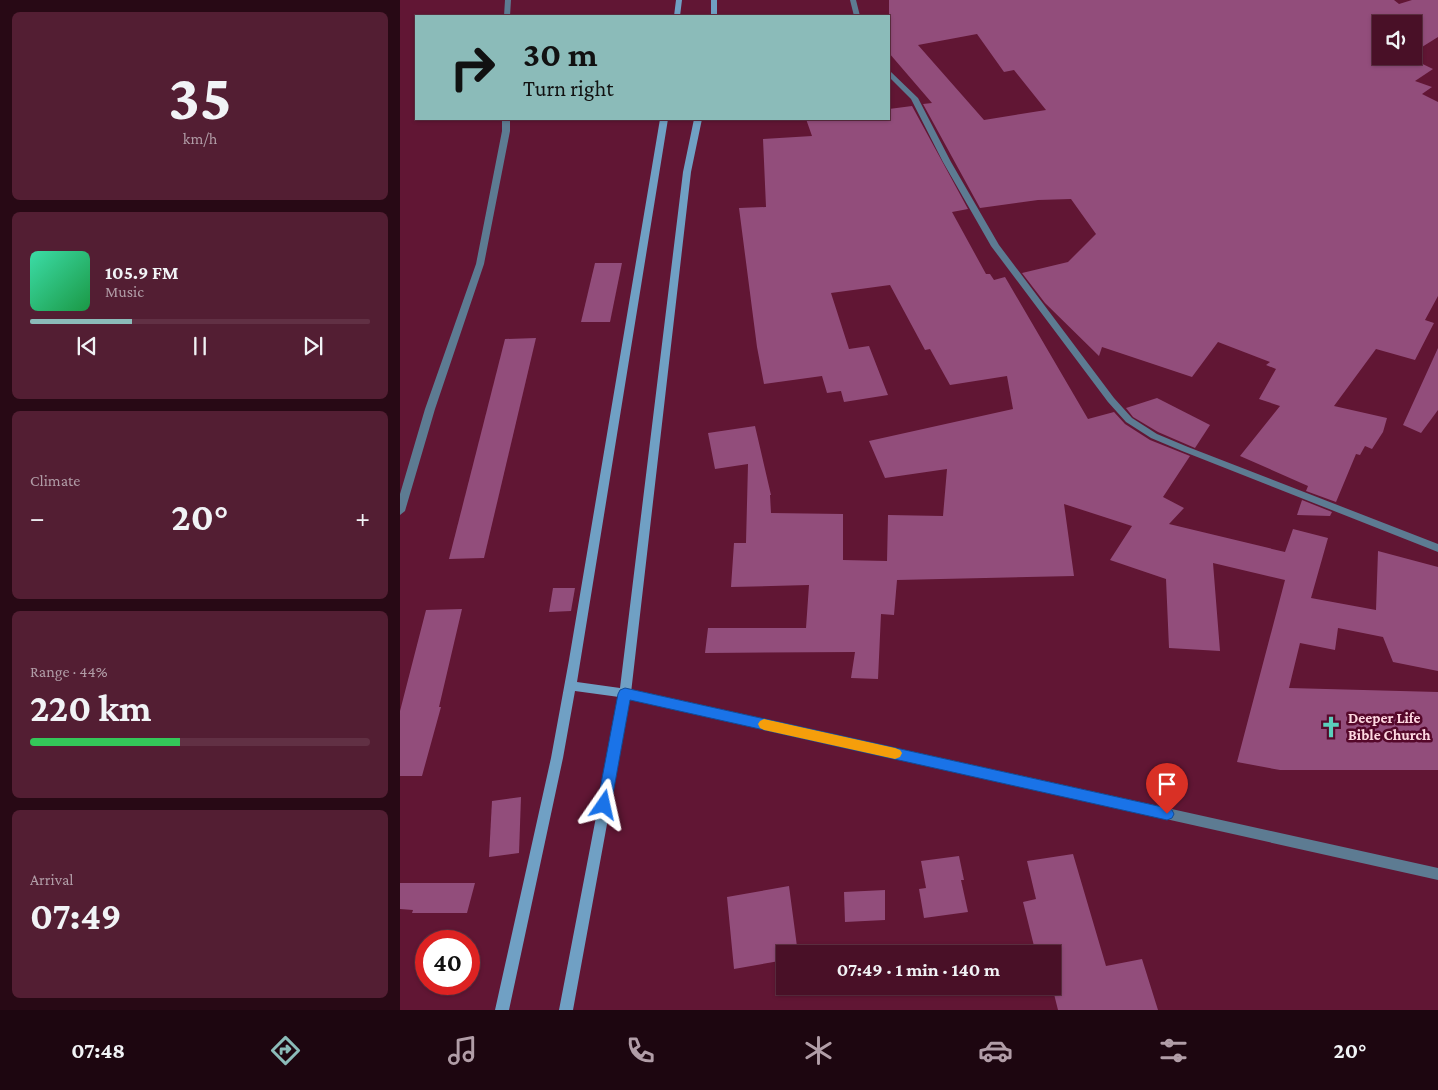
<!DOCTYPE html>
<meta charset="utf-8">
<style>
:root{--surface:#491027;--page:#531e33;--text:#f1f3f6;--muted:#b19da7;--line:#613044;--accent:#8bbbb9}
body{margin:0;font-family:"Crimson Pro",serif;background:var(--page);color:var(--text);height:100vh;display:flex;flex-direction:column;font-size:19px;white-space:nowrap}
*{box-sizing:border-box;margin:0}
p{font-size:16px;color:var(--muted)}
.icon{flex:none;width:28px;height:28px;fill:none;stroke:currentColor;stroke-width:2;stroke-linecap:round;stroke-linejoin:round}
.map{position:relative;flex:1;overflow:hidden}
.side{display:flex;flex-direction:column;gap:12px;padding:12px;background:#280915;width:400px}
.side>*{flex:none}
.guide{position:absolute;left:15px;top:15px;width:475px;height:105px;border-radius:0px;box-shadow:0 1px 4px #0004,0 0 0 1px var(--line);background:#8bbbb9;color:#111;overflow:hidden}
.controls{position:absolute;left:972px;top:15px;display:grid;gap:10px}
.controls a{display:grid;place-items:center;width:50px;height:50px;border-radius:0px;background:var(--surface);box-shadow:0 1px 4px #0004,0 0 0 1px var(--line);font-size:25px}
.speed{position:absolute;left:15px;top:930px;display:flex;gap:10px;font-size:25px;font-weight:700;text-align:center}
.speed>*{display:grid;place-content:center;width:65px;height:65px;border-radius:50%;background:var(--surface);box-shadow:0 1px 4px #0004,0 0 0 1px var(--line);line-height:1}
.speed .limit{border:8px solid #d22;background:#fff;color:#111}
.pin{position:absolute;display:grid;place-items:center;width:42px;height:42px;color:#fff;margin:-51px -21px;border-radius:50% 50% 50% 0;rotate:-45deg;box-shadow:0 0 5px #0007}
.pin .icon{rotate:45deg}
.me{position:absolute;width:55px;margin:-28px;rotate:11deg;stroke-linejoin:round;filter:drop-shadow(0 0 4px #0008)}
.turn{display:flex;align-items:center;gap:18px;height:105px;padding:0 25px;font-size:22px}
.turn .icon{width:65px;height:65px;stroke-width:2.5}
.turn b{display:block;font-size:35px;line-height:42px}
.big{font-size:38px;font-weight:700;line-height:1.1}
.side .widget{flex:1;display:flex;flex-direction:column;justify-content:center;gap:8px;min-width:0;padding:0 18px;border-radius:8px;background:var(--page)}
.side .dial{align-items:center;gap:0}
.dial b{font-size:65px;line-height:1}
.song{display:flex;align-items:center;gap:15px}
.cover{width:60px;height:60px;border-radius:8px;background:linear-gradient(135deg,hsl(160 70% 55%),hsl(140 70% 35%))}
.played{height:5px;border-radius:2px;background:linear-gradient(90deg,var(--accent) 30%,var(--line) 30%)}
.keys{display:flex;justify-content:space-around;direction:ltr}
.heat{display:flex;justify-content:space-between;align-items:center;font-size:28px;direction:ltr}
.charge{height:8px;border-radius:4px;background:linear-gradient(90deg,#34c759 44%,var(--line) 0)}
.trip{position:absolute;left:376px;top:945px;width:285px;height:50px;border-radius:0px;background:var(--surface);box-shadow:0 1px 4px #0004,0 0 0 1px var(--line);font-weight:700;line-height:50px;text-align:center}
.menu{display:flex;height:80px;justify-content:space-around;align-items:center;background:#1d0610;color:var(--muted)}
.menu .icon{width:35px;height:35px}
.menu .on{color:var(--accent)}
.menu b{font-size:22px;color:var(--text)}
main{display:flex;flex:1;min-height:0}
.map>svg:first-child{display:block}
.building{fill:#924d7b;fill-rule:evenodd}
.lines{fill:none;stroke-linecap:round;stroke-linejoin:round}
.street{fill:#5d7b92;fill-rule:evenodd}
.secondary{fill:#70a0c4;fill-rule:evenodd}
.route{fill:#1a73e8;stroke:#114b97}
.slow{fill:#f59e0b}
.labels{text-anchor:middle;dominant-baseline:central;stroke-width:5;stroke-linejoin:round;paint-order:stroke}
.poi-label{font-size:15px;font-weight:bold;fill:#fed8e1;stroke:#55082a;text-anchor:start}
</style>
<main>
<section class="side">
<div class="widget dial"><b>35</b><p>km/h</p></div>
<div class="widget">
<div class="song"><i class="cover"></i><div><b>105.9 FM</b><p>Music</p></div></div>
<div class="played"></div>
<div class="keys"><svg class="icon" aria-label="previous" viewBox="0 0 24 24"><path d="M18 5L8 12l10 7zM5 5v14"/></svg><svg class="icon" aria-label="pause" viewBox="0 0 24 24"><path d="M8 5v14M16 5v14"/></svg><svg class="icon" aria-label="next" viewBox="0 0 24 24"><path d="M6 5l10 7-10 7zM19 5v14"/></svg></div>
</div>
<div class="widget"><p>Climate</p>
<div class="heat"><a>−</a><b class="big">20°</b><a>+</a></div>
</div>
<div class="widget"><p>Range · 44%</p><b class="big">220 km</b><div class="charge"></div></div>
<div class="widget"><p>Arrival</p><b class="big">07:49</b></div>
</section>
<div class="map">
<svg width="1038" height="1010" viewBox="0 0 1038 1010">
<rect width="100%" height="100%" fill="#611634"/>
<g class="building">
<path d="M489,0H994L999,4L1012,0H1038V37L1014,52V24H981V56H1006L1033,69L1015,81L1032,87L1022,94L1038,102V296L1025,320L1034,323L1015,360L976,349L934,406L987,418L983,432L972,449L965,446L960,455L956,454L936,502L906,491L908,486L840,456L880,406L859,399L876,369L866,365L870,362L818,342L792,377L702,347L699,356L645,303L622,273L668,262L696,234L671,199L638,200L580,208L523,104L532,103L489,53ZM577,34L604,72L614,70L646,110L584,120L518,45Z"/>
<path d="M512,106L568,209L552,212L586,274H590L594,280L605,277L688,419L714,412L725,424L750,440L790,456L763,497L784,508L769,524L885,552L893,529L928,538L911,598L976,610L978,551L1038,567V671L993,662L983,637L938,628L935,650L900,643L889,688L1038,692V770H880L837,762L885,580L813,563L820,651L769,648L766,579L710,560L732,526L664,504L674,576L497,580L494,615L481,614L478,679L451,678L455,652L305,653L308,628H406L409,585L331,587L334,543H346L348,464L315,469L308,433L355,426L371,495H370L371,513L443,514V560L487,561L488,515L543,516L547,469L485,478L469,441L613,409L607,376L550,385L530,349L525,350L490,285L431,293L449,349L469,346L488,395L444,402L441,391L427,393L422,376L364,384L357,347L339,208L366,207L363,139L412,136L406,119H489V109Z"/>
<path d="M195,263H222L210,322H181Z"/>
<path d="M136,338L84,558L49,559L105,339Z"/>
<path d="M1038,348V410L1021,433L1003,425Z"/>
<path d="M757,398L810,425L795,448L758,432L733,417L726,408Z"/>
<path d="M902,500L932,512L930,516L897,515Z"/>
<path d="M153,588H175L171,611L149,612Z"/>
<path d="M62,609L39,707H41L22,776H0V711L26,610Z"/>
<path d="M121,797L119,853L89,857L92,801Z"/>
<path d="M673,854L706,966L742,959L758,1010H658L652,986V954H643L642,949L635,950L623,902L636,899L627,861Z"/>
<path d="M559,856L564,880H561L568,912L524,918L519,889L526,888L521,861Z"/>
<path d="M0,883H75L67,913H12L13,910L0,909Z"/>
<path d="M389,886L398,954H385V960L334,969L327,897Z"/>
<path d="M485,890V920L445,922L444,892Z"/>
</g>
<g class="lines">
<g class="street">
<path d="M105,0H111L110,16H104Z"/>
<path d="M450,0H456L460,16H454Z"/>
<path d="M489,71L491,72L518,98L551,162L599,245L714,398L732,418L757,434L788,447L1038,544V552L782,451L751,438L726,422L708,402L591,246L543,162L511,99L489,77Z"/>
<path d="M102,119H110V131L84,264L35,409L5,511L0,515V494L25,409L76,264L102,131Z"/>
<path d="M225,688L1038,868V880L225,698L221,696L219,693L221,690Z"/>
</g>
<g class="secondary">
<path d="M276,0H282L280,16H274Z"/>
<rect x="311" y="0" width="6" height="16"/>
<path d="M260,119H268L177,682L220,688L283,172L294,119H302L291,172L231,693L173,1010H159L219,697L175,691L163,758L109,1010H95L151,758L169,660Z"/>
</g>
</g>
<path class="route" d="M225,688L767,808L772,810L774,814L772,818L767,820L230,700L211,805L209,809L204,811L199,809L197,805L218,694L220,690Z"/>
<path class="slow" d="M364,719L495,748L500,750L502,753L500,757L495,759L364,730L360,728L358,724L360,721Z"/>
<defs>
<g id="church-bare" transform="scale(1.725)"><path d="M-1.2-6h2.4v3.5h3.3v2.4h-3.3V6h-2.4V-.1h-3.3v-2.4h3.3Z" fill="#5bcebb" stroke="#55082a" stroke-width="2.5" paint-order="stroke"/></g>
</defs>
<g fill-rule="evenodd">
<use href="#church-bare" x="931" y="727"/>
</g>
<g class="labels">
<g class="poi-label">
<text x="948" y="718">Deeper Life<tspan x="948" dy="17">Bible Church</tspan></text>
</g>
</g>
</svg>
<div class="controls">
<a><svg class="icon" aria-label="sound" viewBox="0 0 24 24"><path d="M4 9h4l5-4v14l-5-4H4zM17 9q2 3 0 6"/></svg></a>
</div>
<div class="speed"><div class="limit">40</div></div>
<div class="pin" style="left:767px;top:814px;background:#d93025"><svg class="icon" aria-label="arrive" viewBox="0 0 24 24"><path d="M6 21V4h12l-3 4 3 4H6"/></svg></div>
<svg class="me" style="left:204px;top:805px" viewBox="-20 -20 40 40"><path d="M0-17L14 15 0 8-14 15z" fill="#1a73e8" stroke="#fff" stroke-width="4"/></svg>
<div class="trip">07:49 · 1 min · 140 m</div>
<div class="guide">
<div class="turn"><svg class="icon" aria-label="right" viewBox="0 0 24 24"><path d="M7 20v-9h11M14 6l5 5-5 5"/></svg><div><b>30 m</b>Turn right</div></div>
</div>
</div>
</main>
<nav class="menu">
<b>07:48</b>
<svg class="icon on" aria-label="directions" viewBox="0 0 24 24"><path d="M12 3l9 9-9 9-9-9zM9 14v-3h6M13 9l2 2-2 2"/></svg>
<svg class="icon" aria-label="music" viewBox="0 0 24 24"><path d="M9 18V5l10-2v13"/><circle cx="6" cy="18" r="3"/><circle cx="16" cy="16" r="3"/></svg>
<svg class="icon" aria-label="phone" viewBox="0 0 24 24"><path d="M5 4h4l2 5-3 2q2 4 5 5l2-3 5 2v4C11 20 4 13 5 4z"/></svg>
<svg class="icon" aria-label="climate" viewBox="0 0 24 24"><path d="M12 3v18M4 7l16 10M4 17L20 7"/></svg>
<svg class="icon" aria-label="car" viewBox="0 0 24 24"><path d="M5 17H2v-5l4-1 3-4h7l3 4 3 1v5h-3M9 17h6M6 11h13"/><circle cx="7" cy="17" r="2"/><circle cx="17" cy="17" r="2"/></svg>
<svg class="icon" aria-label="filters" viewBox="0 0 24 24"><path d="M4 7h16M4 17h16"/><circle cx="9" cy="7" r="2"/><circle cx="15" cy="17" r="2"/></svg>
<b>20°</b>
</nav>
